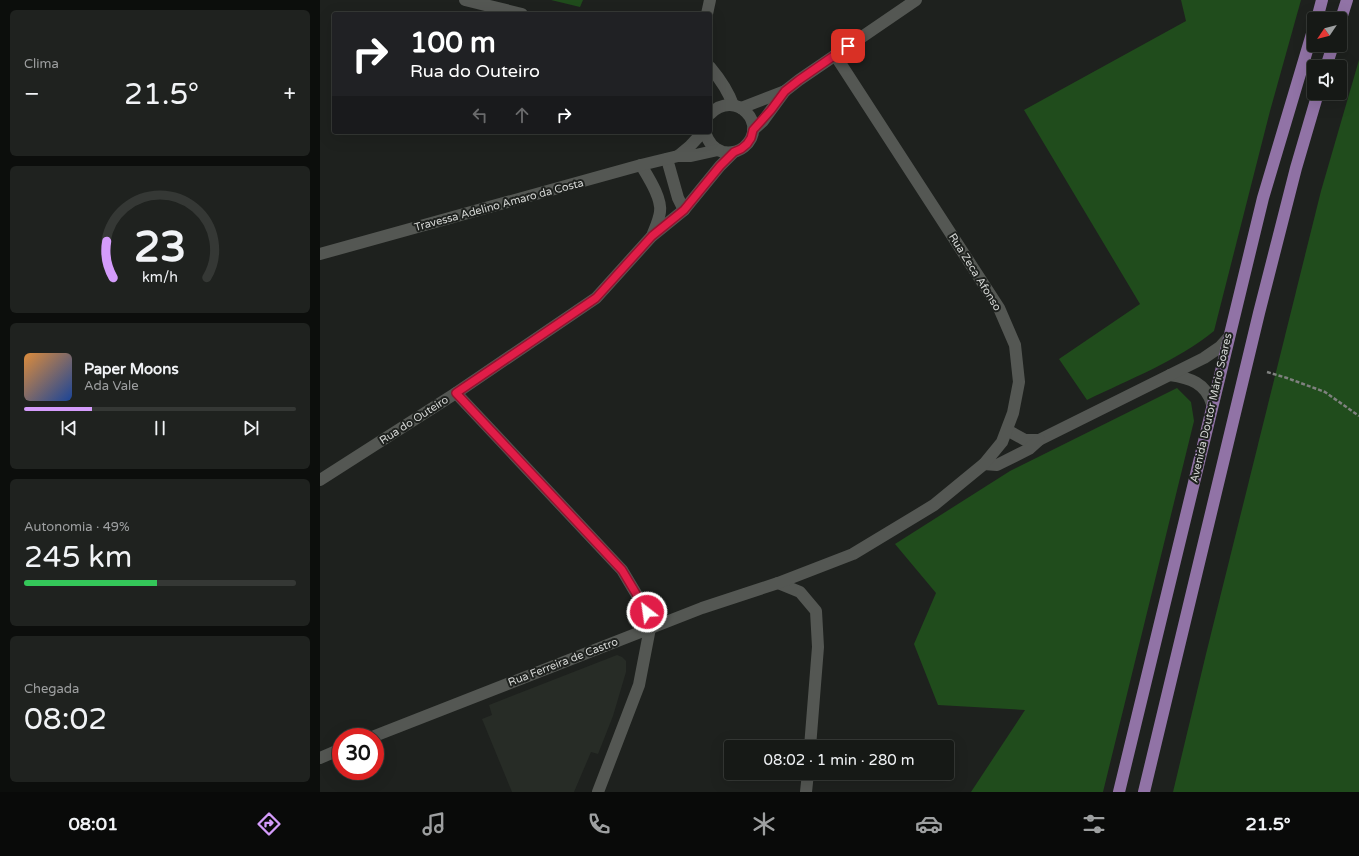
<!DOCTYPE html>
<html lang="pt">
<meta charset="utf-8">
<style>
:root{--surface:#161916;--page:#1f221f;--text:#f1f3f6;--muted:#9ea0a1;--line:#353835;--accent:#d49cfb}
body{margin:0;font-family:"Varela Round",sans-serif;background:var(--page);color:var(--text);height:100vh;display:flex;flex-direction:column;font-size:15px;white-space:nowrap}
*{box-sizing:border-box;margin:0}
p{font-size:13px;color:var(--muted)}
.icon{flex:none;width:22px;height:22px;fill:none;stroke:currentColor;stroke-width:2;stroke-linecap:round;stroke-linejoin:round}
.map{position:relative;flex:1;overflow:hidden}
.details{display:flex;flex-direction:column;gap:10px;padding:10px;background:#0c0e0c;width:320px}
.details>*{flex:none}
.banner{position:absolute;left:12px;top:12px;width:380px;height:122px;border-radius:4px;box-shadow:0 4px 16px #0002,0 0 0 1px var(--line);background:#202124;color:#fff;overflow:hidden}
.needle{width:26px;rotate:235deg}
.controls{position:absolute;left:987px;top:12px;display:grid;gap:8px}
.controls a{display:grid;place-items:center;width:40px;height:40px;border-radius:4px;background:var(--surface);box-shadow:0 4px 16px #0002,0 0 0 1px var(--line);font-size:20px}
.speed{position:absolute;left:12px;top:728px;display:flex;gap:8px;font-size:20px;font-weight:700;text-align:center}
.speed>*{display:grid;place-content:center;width:52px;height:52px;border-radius:50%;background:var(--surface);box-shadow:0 4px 16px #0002,0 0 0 1px var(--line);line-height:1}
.speed .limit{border:6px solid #d22;background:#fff;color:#111}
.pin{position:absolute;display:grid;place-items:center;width:34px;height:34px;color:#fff;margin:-17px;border-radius:8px;box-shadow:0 2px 6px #0006}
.me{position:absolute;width:44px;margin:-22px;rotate:330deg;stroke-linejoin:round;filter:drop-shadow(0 0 3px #0008)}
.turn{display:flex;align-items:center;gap:14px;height:84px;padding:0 12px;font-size:18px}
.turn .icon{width:52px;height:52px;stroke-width:2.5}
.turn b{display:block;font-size:28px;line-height:34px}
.lanes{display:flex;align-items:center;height:38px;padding:0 12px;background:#0003;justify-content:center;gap:20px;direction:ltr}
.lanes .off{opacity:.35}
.big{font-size:30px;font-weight:600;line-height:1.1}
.details .widget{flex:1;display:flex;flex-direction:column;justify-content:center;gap:6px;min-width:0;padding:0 14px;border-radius:6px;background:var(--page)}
.details .dial{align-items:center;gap:0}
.dial svg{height:104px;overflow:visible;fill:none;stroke:var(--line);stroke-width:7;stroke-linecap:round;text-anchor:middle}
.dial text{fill:var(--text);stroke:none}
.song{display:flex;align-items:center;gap:12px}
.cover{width:48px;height:48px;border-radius:6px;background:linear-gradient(135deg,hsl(30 70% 55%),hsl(220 70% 35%))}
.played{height:4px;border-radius:2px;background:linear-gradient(90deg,var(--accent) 25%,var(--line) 25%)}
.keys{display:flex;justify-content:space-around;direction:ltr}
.heat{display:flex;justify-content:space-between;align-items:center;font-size:22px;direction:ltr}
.charge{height:6px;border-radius:3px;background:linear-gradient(90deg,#34c759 49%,var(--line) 0)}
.trip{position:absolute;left:404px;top:740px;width:230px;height:40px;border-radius:4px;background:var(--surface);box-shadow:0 4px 16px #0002,0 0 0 1px var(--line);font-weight:600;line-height:40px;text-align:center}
.dock{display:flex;height:64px;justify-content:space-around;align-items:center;background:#090a09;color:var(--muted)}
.dock .icon{width:28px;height:28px}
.dock .active{color:var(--accent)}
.dock b{font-size:18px;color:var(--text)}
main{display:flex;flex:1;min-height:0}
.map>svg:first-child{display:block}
.built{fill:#272c26}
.green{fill:#204c1c}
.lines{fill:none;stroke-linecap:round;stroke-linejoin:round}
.path{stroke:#7f817f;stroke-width:2.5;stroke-dasharray:4 2;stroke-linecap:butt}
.minor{stroke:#545753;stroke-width:12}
.major{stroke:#9173a6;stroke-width:12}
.route-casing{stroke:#92132f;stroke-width:10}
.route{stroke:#e11d48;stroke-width:7}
.labels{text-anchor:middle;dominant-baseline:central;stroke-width:4;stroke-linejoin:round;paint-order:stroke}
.street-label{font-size:11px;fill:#d4d6d4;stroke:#1e211e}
</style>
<main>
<section class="details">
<div class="widget"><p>Clima</p>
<div class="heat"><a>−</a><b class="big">21.5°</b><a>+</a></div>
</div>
<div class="widget dial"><svg viewBox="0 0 100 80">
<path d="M14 69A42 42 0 1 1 86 69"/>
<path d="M14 69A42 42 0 0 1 9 41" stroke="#d49cfb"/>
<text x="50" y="56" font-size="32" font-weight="700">23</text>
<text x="50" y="72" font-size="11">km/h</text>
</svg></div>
<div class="widget">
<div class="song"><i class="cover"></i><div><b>Paper Moons</b><p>Ada Vale</p></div></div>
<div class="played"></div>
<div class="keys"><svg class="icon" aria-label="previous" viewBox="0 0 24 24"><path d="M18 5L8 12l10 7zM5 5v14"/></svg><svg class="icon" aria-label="pause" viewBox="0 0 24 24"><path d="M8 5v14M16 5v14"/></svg><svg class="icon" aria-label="next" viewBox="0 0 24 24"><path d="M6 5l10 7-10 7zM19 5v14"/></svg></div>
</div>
<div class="widget"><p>Autonomia · 49%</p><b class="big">245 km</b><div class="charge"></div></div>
<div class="widget"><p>Chegada</p><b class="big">08:02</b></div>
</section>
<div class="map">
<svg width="1039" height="792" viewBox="0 0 1039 792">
<rect width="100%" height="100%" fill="#1e211e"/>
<path class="built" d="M297,655L302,657L306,661V672L293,716L278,754L271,752L254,792H192L162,719L172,715L169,705Z"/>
<g class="green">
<path d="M231,0H263L260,7Z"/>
<path d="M861,0H981L950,111L894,331C857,361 810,379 767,400L739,359L820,304L704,110L866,21Z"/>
<path d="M1039,60V792H853L886,654L1001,191Z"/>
<path d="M857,388L871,402L874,421L783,792H651L705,710L618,705L594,644L616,593L575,544L690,471Z"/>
</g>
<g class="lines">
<path class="path" d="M947,372L967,378L1005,392L1039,416"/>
<g class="minor">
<path d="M145,0L202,14"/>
<path d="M387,14L390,0"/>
<path d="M390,67C400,79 408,90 413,105"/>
<path d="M421,108L465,91"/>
<path d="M433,130L443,121L465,91L479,80L596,0"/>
<path d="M385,132C388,142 393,149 403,152C410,153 418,152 424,147C450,125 416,88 390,114"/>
<path d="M358,156L370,146L383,132"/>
<path d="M347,159L358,198L364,210"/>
<path d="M321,165C328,177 342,198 340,212C339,220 335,228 332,236"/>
<path d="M0,254L321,165L358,156H371L398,150"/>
<path d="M850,375C870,378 886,383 892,404"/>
<path d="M136,393L302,570L327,612L330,628L319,685L278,792"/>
<path d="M687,430L705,440H719L884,358L900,347L909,337"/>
<path d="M664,464L677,465L709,449L719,440"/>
<path d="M0,480L136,393L276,298L332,236L364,210L400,166L414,152"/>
<path d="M458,583L480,592L496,611L498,647L490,747"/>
<path d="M52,737L382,608L458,583L533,554L614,505L664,464L682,442L693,413L699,382L695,345L679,308L515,55"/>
<path d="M0,758L21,749"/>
<path d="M486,792L488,773"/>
</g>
<g class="major">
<path d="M997,19L1002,0"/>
<path d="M1020,22L1027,0"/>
<path d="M1006,67L1013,45"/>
<path d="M799,792L943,198L994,27"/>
<path d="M824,792L939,313L976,168L998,93"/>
</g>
</g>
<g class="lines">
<g class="route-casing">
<path id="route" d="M327,612L302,570L136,393L276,298L332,236L364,210L400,166L414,152L421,149L427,144L431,138L433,130L451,110L465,91L479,80L528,46"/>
</g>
<use href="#route" class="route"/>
</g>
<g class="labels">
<g class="street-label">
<text transform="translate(179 205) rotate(-15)">Travessa Adelino Amaro da Costa</text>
<text transform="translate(655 272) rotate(58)">Rua Zeca Afonso</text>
<text transform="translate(891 408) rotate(-77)">Avenida Doutor Mário Soares</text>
<text transform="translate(94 420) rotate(-33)">Rua do Outeiro</text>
<text transform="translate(243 662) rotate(-21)">Rua Ferreira de Castro</text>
</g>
</g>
</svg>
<div class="controls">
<a><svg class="needle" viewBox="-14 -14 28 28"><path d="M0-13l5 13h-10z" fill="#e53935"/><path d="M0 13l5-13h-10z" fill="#9ea0a1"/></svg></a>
<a><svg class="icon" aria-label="sound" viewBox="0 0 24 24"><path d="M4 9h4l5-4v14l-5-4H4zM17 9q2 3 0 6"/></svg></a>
</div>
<div class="speed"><div class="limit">30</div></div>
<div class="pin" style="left:528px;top:46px;background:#d93025"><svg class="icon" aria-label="arrive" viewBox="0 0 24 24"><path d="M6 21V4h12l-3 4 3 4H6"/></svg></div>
<svg class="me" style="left:327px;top:612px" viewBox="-20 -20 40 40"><circle r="17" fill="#e11d48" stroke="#fff" stroke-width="3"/><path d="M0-11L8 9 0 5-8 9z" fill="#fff"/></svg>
<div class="trip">08:02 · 1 min · 280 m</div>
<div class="banner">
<div class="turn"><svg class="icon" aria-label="right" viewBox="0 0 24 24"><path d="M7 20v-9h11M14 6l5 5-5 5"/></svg><div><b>100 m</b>Rua do Outeiro</div></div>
<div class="lanes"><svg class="icon off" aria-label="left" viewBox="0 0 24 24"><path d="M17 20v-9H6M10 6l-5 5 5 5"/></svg><svg class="icon off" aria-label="ahead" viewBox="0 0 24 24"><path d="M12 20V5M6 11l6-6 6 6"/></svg><svg class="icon" aria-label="right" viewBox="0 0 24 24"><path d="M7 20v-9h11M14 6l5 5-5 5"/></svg></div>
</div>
</div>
</main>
<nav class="dock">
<b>08:01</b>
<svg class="icon active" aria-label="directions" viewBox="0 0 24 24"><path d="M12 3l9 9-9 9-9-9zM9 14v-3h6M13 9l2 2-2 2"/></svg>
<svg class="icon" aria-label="music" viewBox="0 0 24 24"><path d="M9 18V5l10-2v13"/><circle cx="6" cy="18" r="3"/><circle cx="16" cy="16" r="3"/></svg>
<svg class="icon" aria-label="phone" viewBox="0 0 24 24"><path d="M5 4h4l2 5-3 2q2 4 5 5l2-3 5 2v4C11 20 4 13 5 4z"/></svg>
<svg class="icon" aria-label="climate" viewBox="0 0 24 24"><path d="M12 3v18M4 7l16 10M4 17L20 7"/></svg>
<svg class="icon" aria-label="car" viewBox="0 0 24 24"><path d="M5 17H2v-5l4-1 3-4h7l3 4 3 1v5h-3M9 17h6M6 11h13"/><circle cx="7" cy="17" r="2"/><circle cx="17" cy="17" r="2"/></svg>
<svg class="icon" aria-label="filters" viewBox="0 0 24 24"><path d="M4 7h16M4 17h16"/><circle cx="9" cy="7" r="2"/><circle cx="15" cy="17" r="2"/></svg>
<b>21.5°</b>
</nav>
